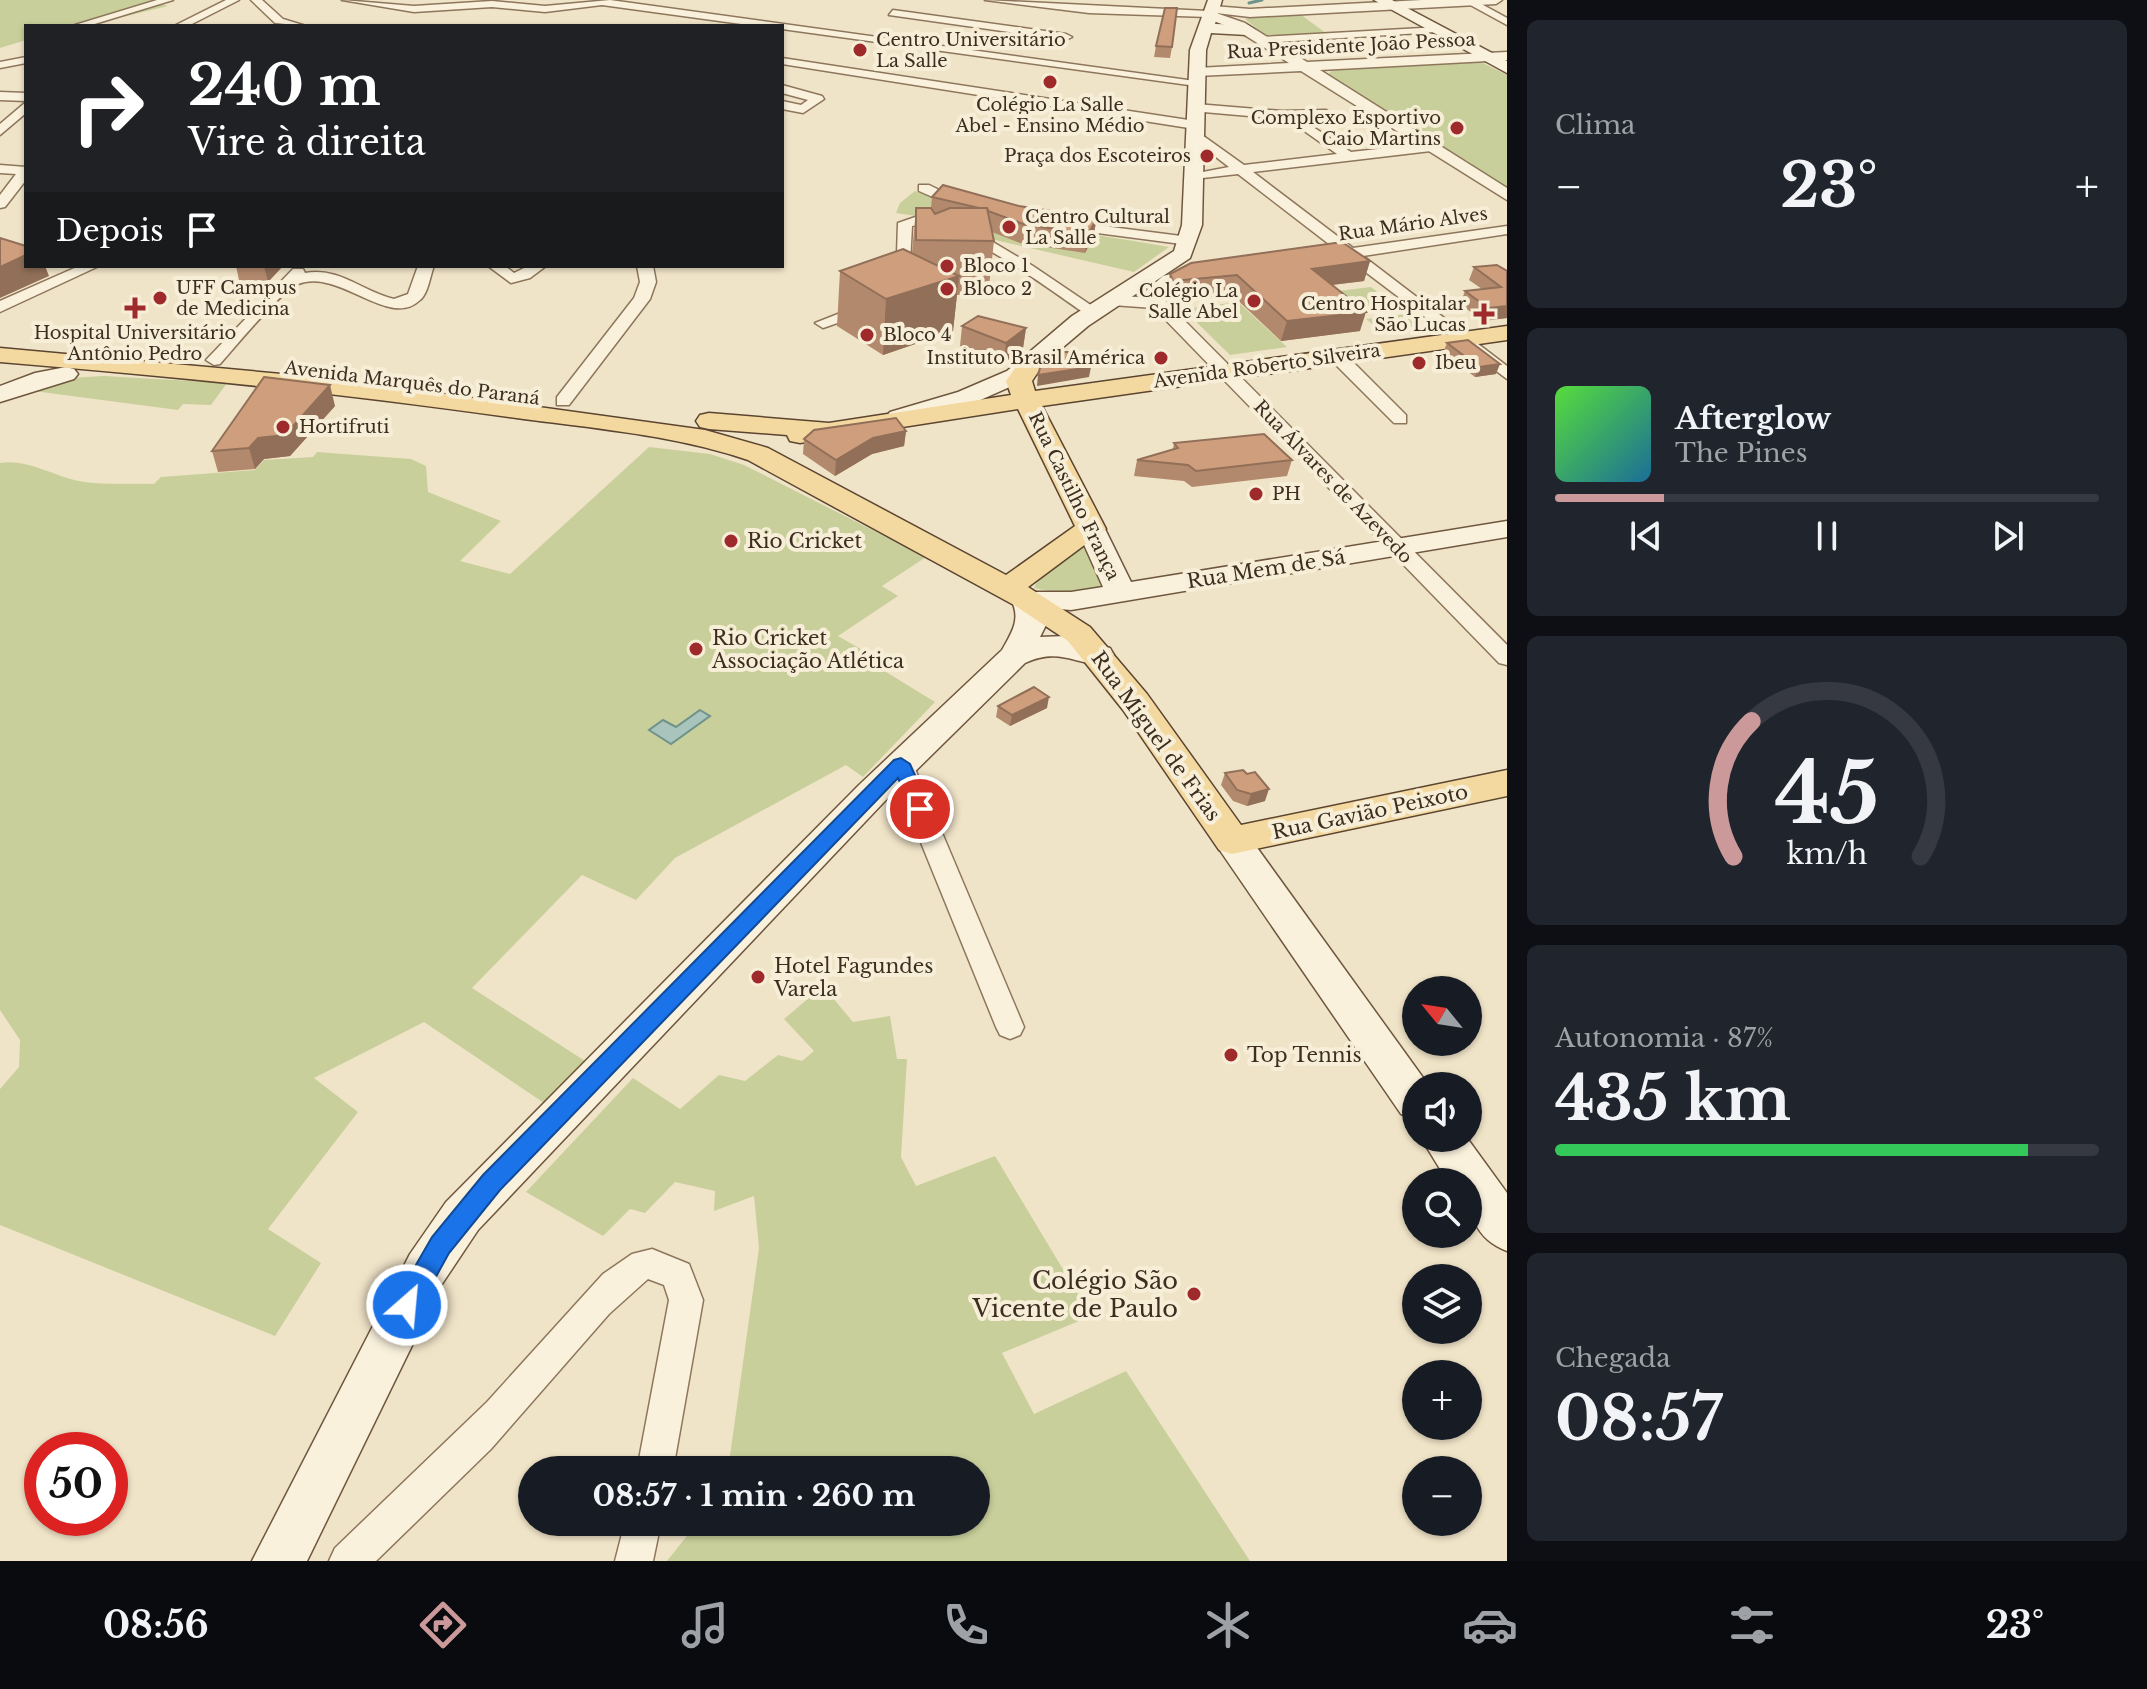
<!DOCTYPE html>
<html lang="pt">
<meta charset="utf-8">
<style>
:root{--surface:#171b24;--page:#20242c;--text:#f1f3f6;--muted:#9ea1a6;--line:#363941;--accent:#cc999b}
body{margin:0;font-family:"Libre Baskerville",serif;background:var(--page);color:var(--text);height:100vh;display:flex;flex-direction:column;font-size:30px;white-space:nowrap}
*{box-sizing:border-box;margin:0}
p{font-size:26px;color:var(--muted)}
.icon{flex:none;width:44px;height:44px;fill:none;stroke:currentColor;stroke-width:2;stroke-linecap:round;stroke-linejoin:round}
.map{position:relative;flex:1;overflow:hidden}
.drawer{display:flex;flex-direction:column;gap:20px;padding:20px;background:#0d0f14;width:640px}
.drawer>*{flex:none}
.top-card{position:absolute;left:24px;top:24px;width:760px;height:244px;border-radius:0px;box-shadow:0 2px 6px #0004;background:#202124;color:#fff;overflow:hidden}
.needle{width:52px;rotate:300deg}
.controls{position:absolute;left:1402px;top:976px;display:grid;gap:16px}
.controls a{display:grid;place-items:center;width:80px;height:80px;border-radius:50%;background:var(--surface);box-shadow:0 2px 6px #0004;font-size:40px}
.speed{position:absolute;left:24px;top:1432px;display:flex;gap:16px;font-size:40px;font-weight:700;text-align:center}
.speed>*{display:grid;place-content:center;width:104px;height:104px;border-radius:50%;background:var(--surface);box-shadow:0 2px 6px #0004;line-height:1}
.speed .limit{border:12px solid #d22;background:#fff;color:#111}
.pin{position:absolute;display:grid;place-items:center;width:68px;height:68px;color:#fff;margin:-34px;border:4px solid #fff;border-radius:50%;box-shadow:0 2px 8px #0007}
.me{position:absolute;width:88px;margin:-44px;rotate:27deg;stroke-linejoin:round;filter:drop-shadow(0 0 6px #0008)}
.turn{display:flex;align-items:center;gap:28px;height:168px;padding:0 32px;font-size:36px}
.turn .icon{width:104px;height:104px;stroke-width:2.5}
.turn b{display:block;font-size:56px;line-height:68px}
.then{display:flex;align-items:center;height:76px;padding:0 32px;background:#0003;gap:16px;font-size:30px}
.big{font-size:60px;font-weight:800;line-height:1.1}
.drawer .widget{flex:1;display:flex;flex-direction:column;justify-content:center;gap:12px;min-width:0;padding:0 28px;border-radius:12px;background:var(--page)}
.drawer .dial{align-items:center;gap:0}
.dial svg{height:208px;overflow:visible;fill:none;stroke:var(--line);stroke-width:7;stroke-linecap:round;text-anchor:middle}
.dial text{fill:var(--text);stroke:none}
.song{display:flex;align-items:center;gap:24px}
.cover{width:96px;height:96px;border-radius:12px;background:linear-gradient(135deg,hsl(110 70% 55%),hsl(200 70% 35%))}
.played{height:8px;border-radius:4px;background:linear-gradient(90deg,var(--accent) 20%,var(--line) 20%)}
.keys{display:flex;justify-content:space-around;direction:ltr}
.heat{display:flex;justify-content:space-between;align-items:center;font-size:44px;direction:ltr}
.charge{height:12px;border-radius:6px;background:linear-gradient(90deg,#34c759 87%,var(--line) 0)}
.trip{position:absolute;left:518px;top:1456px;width:472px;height:80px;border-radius:40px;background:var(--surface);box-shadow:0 2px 6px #0004;font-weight:800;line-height:80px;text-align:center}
.menu{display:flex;height:128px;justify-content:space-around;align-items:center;background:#090b0e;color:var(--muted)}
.menu .icon{width:56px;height:56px}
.menu .current{color:var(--accent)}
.menu b{font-size:36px;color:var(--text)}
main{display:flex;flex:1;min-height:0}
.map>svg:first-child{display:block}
.green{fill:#c9cf9b}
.water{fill:#a9c4bc;stroke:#6f938a;stroke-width:2}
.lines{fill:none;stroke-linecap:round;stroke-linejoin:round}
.stream{stroke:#6f938a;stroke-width:3}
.minor-casing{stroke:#8d765c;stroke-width:3}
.tertiary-casing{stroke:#8d765c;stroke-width:3}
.secondary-casing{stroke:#6f573f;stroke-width:3}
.primary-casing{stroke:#5b4430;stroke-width:3}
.minor{fill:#faf1dc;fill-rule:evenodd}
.tertiary{fill:#faf1dc;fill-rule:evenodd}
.secondary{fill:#faf1dc;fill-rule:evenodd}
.primary{fill:#f3d9a0;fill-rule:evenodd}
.wall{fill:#b2896c}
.shaded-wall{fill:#916f58}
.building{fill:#cf9f7d;stroke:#916f58;stroke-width:2}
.route{fill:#1a73e8;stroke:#114b97;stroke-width:2}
.poi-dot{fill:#9e2a2b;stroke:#f7eed8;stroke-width:3}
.labels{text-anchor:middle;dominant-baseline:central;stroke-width:8;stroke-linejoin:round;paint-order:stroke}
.far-poi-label{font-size:18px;fill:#3d2e20;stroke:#f7eed8;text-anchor:start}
.far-street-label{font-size:18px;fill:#3d2e20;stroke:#f7eed8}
.poi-label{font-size:20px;fill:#3d2e20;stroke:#f7eed8;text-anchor:start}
.street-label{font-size:20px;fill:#3d2e20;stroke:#f7eed8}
.near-poi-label{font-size:24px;fill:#3d2e20;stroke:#f7eed8;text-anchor:end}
</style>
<main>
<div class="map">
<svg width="1507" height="1561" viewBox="0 0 1507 1561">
<rect width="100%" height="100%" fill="#f0e4c8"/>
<g class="green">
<path d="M0,0H160L158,3L168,6L85,26H26V40L0,48Z"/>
<path d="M1296,11L1327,34L1267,37L1245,19L1257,14Z"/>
<path d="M1479,61L1507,75V191L1466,160L1458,159L1326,76L1334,69Z"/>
<path d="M915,191C995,223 1084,232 1169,247L1134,272L995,240L943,220L896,213L900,203Z"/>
<path d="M1371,287L1398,308L1356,313L1330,292Z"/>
<path d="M1238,302L1287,347L1230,355L1183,309Z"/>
<path d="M1407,314L1425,328L1383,333L1366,319Z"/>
<path d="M104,376L227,383L211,405L183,404L178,410L26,390L69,378Z"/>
<path d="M649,447L710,454L744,465L926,557L882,586L898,596L838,636L883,662L878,667L935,702L863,777L846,765L675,858L636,900L582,875L472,988L585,1061L547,1105L424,1022L314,1078L358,1112L268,1229L321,1263L275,1336L0,1225V1089L19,1067L20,1040L0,1010V463C28,458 56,478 85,482C107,485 131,483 154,484L161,477L255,470L264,460L313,457L317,452L411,459L426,466L428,492L501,521L460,561L510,574Z"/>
<path d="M1085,546L1105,588L1064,594L1034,588L1040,575Z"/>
<path d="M823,986L853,1022L890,1016L897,1059H907L901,1157L916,1186L995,1156L1091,1316L1002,1353L1034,1414L1126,1371L1250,1561H667L698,1522H976V1470H728L759,1248L754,1196L714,1211L715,1191L675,1182L645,1213L630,1209L603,1236L526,1192L633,1078L680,1109L719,1075L745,1081L778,1055L802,1061L814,1051L784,1019Z"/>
</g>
<path class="water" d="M700,710L710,716L671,744L649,730L663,720L676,727Z"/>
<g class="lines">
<path class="stream" d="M1249,3L1262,0"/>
<g class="minor-casing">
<g id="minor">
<path d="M157,0H173L88,26L75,25Z"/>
<path d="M226,0H239L188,26H174Z"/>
<path d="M251,0H262L283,19L306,26L275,23Z"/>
<path d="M342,0L414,6L492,1L545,6L610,0L1202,82L1196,86L782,29V26H756L602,5L545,12L492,7L414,12Z"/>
<path d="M985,0L1208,11L1213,14L1208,17L1089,13Z"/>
<path d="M1474,0L1507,18V25L1463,1Z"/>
<path d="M893,10L1066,34L1072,37L1066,40L889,15Z"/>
<path d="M1440,27L1436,32L1261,43L1255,40L1261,37Z"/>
<path d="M26,57V63L0,68V62Z"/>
<path d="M782,58L1195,121L1201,125L1195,129L782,64Z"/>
<path d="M782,85L822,96L824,99L803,113L782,109V101L801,105L808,100L782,93Z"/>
<path d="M0,92L26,93V101L0,100Z"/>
<path d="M26,102V113L0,135V124Z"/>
<path d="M1196,104L1282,111L1326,110L1332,114L1326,118L1282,119L1192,111L1190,108Z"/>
<path d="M1304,121L1351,152L1431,143L1437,147L1431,151L1253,172L1353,248L1507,226V234L1363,256L1507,366V379L1347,258H1334L1332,255L1338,251L1238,174L1194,179L1187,175L1229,167L1190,137L1189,134L1195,130L1244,165L1337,154L1300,128V122Z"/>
<path d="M0,165L26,167V180L5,207L0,208V195L16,174L0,173Z"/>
<path d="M919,185H929L972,206L960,209L919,191Z"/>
<path d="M921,215L976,232L1033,266L1101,312L1087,315C1051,291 954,216 912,226L909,282L896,285L898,223Z"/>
<path d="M1064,221L1189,237L1196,241L1189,245L1059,228L1057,225Z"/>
<path d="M79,266H99L0,312V301Z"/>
<path d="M418,266H434C430,276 428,294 420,300C389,330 340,268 298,284C282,290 234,348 220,364L214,365L206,360L293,269H303L305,273C340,267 361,291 394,299L408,294Z"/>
<path d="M488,266H505L514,273L528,266H546L530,278L511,283Z"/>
<path d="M637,266H653L656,282L650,299L569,405H557V397L634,298L640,282Z"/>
<path d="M1199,267L1204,269V275L1180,280L1164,289L1166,302L1507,645V665L1499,663L1154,308L1112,305L1104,300L1112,295L1149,298L1146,291L1163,276Z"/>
<path d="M866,303L874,308L872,311L823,328L815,323Z"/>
<path d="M1337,351L1343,352L1406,415V423H1394L1331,360L1329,356Z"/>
<path d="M901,756L913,764L1024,1027L1020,1035L1010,1039L1000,1035L996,1027L889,764Z"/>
<path d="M652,1249L689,1264L703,1300L673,1470H637L669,1300L664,1285L648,1279L609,1314L491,1449L376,1561H329L335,1548L487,1402L603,1274L632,1254Z"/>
<path d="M625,1522H661L653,1561H615Z"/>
</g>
</g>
<g class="tertiary-casing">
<path id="tertiary" d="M1422,0H1502L1496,4L1250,17L1216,13L1245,23L1307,62L1507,52V60L1320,70L1507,188V200L1301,71L1197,76L1190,72L1197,68L1289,63L1235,29L1203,17V11H1213V6L1250,9Z"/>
</g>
<g class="secondary-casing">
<g id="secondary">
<path d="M1208,0H1222L1215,24L1247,25L1255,30L1247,35L1211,33L1206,50L1202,225L1190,258L1088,326L1023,381L976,402L899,425L890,422L886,417L890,412L958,392L1007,371L1072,316L1174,251L1182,225L1190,50Z"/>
<path d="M1374,0H1392L1507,61V73Z"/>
<path d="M66,367L74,369L78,374L74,379L0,402V386L35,373Z"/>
<path d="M1091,521L1101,523L1105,529L1131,582L1507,521V537L1071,610L1046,608V625L1040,637L1066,636L1110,648L1114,655L1110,662C1079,670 1064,645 1025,663L883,803L478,1230L442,1284L307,1561H252L410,1254L446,1202L859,785L1002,650C1012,632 1022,618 1010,598L1015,592H1071L1103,587L1077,529L1081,523Z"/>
<path d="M1232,827L1245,831L1429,1086H1416V1119L1401,1114L1219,849L1214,840L1219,831Z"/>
<path d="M1421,1138H1467L1507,1193V1251C1475,1239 1468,1213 1468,1182H1448Z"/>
</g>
</g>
<g class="primary-casing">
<path id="primary" d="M1507,326V340L1042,406L1106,529L1028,587L1090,627L1147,694L1241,825L1507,770V796L1232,854L1219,850L1123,710L1068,641L1014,605L748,460C671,434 589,428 509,417C340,393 170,376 0,362V348L336,379L705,430L768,448L1006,575L1075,526L1018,409L800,443L790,441L787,435L709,429L700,427L696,421L700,415L709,413L829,423L1011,395L1006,381L1018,364L1027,361L1040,369L1032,381L1035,391Z"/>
</g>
<use href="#minor" class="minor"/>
<use href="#tertiary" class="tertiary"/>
<use href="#secondary" class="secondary"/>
<use href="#primary" class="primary"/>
</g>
<g class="wall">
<path d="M1156,46L1172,47L1170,58L1154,57Z"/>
<path d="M932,197L1019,206L1097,218L1093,237L1085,253L1020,243L992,232L994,241L988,295H957L953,331L883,355L837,326L840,271L912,253L916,208H931Z"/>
<path d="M1370,261L1364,281L1332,285L1360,331L1281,341L1232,295L1169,301L1166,293L1170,274Z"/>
<path d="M236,266H283L268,282L239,280Z"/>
<path d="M1474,267L1507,271V318L1483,321L1460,304L1465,291L1482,289L1469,280Z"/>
<path d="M962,326L1026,328L1023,348L1004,363L960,346Z"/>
<path d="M1447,343L1496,374L1475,377L1443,353Z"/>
<path d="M335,406L290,456L264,459L255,469L218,472L212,451Z"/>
<path d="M906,431L904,446L872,454L835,476L803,454L804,439Z"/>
<path d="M1174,443L1292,460L1287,476L1192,487L1184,481L1134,476L1137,460L1173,449Z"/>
<path d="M998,706L1047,708L1010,726L996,717Z"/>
<path d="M1225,773L1265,801L1247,806L1233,801L1221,785Z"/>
</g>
<g class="shaded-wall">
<path d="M1097,218L1093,237L1085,253L1088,234Z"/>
<path d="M26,255V266H45L49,276L0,298V267Z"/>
<path d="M1370,261L1364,281L1306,288L1312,269Z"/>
<path d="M264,266H283L268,282Z"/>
<path d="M959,276L953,331L883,355L886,299Z"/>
<path d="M1507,306V318L1483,321L1488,308Z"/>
<path d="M1366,312L1360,331L1281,341L1287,321Z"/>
<path d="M1026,328L1023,348L1004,363L1006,343Z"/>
<path d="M1500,364L1496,374L1475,377L1479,367Z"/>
<path d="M1091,367L1089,377L1037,386L1038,375Z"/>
<path d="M330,385L335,406L290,456L264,459L255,469L249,448L258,438Z"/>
<path d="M906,431L904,446L872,454L835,476L836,460L873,438Z"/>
<path d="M1049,697L1047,708L1010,726L1012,715Z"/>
<path d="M1269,789L1265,801L1247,806L1251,794Z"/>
</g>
<g class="building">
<path d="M1165,8H1177L1172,47L1156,46Z"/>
<path d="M943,185L1019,206L1097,218L1088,234L1023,224L988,211L987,208H979L932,197Z"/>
<path d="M916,208H931L935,214L950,208H987L994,241L916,240Z"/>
<path d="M0,238L26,246V255L0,267Z"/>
<path d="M1342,242L1370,261L1312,269L1366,312L1287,321L1237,275L1173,281L1170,274L1191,263Z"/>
<path d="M903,249L959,276L886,299L840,271Z"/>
<path d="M1497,265L1507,271V306L1488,308L1465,291L1501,287L1474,267Z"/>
<path d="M978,316L1026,328L1006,343L962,326Z"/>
<path d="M1468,340L1500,364L1479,367L1447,343Z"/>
<path d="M1054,352H1074L1091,367L1038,375L1041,365Z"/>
<path d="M264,377L330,385L285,435L258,438L249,448L212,451Z"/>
<path d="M896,418L906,431L873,438L836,460L804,439L814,430Z"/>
<path d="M1264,434L1292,460L1196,471L1188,465L1137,460L1178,448L1174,443Z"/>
<path d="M1034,687L1049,697L1012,715L998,706Z"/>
<path d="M1243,770L1247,774L1255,772L1269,789L1251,794L1237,790L1225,773Z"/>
</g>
<path class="route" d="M901,758L910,764L930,809L927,814H914L898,778L500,1190L449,1253L416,1313L407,1317L398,1313L395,1305L398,1296L432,1237L483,1175L894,760Z"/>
<g class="poi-dot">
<circle cx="860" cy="50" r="8"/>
<circle cx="1050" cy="82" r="8"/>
<circle cx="1457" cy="128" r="8"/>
<circle cx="1207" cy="156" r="8"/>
<circle cx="1009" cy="227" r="8"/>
<circle cx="947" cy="266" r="8"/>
<circle cx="947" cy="289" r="8"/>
<circle cx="160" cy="298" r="8"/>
<circle cx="1254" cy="301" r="8"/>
<path d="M131 296h8v8h8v8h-8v8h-8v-8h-8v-8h8z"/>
<path d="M1480 302h8v8h8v8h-8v8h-8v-8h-8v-8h8z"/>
<circle cx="867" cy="335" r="8"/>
<circle cx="1161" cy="358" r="8"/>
<circle cx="1419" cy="363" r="8"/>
<circle cx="283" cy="427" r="8"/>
<circle cx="1256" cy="494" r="8"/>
<circle cx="731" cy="541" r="8"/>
<circle cx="696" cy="649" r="8"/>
<circle cx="758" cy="977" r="8"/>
<circle cx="1231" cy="1055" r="8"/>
<circle cx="1194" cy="1294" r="8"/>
</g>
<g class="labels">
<g class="far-poi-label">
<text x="876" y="40">Centro Universitário<tspan x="876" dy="21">La Salle</tspan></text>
<text x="1050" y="105" text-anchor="middle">Colégio La Salle<tspan x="1050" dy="21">Abel - Ensino Médio</tspan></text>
<text x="1441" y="118" text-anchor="end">Complexo Esportivo<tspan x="1441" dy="21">Caio Martins</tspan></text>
<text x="1191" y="156" text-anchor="end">Praça dos Escoteiros</text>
<text x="1025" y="217">Centro Cultural<tspan x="1025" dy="21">La Salle</tspan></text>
<text x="963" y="266">Bloco 1</text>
<text x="176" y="288">UFF Campus<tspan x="176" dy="21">de Medicina</tspan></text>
<text x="963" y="289">Bloco 2</text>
<text x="1238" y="291" text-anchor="end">Colégio La<tspan x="1238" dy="21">Salle Abel</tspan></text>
<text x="1466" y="304" text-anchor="end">Centro Hospitalar<tspan x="1466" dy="21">São Lucas</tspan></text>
<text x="135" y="333" text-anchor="middle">Hospital Universitário<tspan x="135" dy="21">Antônio Pedro</tspan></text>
<text x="883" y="335">Bloco 4</text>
<text x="1145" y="358" text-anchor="end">Instituto Brasil América</text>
<text x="1435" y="363">Ibeu</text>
<text x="299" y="427">Hortifruti</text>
<text x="1272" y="494">PH</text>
</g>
<g class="far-street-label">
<text transform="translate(1351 46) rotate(-3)">Rua Presidente João Pessoa</text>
<text transform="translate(1413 224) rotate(-8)">Rua Mário Alves</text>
<text transform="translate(1267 366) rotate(-8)">Avenida Roberto Silveira</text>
<text transform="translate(412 383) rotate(7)">Avenida Marquês do Paraná</text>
<text transform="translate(1333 482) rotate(46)">Rua Álvares de Azevedo</text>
<text transform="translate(1074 496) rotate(64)">Rua Castilho França</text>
</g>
<g class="poi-label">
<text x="747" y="541">Rio Cricket</text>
<text x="712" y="638">Rio Cricket<tspan x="712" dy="23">Associação Atlética</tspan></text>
<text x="774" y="966">Hotel Fagundes<tspan x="774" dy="23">Varela</tspan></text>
<text x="1247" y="1055">Top Tennis</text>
</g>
<g class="street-label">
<text transform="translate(1266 569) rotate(-9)">Rua Mem de Sá</text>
<text transform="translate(1156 736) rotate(54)">Rua Miguel de Frias</text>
<text transform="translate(1370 812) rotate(-12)">Rua Gavião Peixoto</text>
</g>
<g class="near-poi-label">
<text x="1178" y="1280">Colégio São<tspan x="1178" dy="28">Vicente de Paulo</tspan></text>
</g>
</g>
</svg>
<div class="controls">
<a><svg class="needle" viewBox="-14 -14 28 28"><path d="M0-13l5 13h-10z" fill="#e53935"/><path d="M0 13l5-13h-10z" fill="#9ea1a6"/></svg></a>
<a><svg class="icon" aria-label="sound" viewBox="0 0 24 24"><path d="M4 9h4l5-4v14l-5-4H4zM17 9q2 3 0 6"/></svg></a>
<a><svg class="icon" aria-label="search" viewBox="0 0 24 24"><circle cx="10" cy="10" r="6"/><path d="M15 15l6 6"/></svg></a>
<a><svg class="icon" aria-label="layers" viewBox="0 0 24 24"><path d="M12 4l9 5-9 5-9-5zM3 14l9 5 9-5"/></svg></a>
<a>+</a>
<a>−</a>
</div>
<div class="speed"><div class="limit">50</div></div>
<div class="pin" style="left:920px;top:809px;background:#d93025"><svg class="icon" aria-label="arrive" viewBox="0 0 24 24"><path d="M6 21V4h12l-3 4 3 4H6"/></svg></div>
<svg class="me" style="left:407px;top:1305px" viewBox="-20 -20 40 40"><circle r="17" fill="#1a73e8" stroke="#fff" stroke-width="3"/><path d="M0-11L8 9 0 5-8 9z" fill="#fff"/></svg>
<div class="trip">08:57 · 1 min · 260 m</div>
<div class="top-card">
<div class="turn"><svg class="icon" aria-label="right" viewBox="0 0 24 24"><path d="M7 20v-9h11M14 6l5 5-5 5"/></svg><div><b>240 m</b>Vire à direita</div></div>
<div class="then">Depois<svg class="icon" aria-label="arrive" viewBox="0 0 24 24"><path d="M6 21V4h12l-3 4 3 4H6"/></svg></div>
</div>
</div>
<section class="drawer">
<div class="widget"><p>Clima</p>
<div class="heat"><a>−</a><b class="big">23°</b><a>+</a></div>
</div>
<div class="widget">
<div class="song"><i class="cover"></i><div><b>Afterglow</b><p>The Pines</p></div></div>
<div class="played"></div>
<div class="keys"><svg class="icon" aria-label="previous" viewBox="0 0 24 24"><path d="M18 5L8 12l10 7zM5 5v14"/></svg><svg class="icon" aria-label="pause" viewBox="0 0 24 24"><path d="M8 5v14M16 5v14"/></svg><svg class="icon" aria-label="next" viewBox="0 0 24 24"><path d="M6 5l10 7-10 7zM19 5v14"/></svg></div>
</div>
<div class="widget dial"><svg viewBox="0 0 100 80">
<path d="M14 69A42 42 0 1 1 86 69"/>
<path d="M14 69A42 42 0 0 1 21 17" stroke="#cc999b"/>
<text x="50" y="56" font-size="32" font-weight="700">45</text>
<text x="50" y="72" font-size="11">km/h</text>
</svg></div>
<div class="widget"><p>Autonomia · 87%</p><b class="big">435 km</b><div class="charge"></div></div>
<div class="widget"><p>Chegada</p><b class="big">08:57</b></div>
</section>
</main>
<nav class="menu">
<b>08:56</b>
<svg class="icon current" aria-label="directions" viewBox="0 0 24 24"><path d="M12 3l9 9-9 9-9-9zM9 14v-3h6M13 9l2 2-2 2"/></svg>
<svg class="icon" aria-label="music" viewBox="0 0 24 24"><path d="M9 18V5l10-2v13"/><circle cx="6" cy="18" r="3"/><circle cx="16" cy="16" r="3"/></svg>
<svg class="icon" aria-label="phone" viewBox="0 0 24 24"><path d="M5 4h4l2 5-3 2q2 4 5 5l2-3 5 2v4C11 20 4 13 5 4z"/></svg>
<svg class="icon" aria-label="climate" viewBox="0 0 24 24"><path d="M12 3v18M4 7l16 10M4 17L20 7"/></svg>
<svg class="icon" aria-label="car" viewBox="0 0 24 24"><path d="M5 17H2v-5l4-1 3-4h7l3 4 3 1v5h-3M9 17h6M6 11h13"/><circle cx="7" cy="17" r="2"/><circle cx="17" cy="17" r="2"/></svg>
<svg class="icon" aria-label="filters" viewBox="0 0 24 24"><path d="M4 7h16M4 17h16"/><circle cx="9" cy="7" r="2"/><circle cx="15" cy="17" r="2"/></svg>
<b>23°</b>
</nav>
